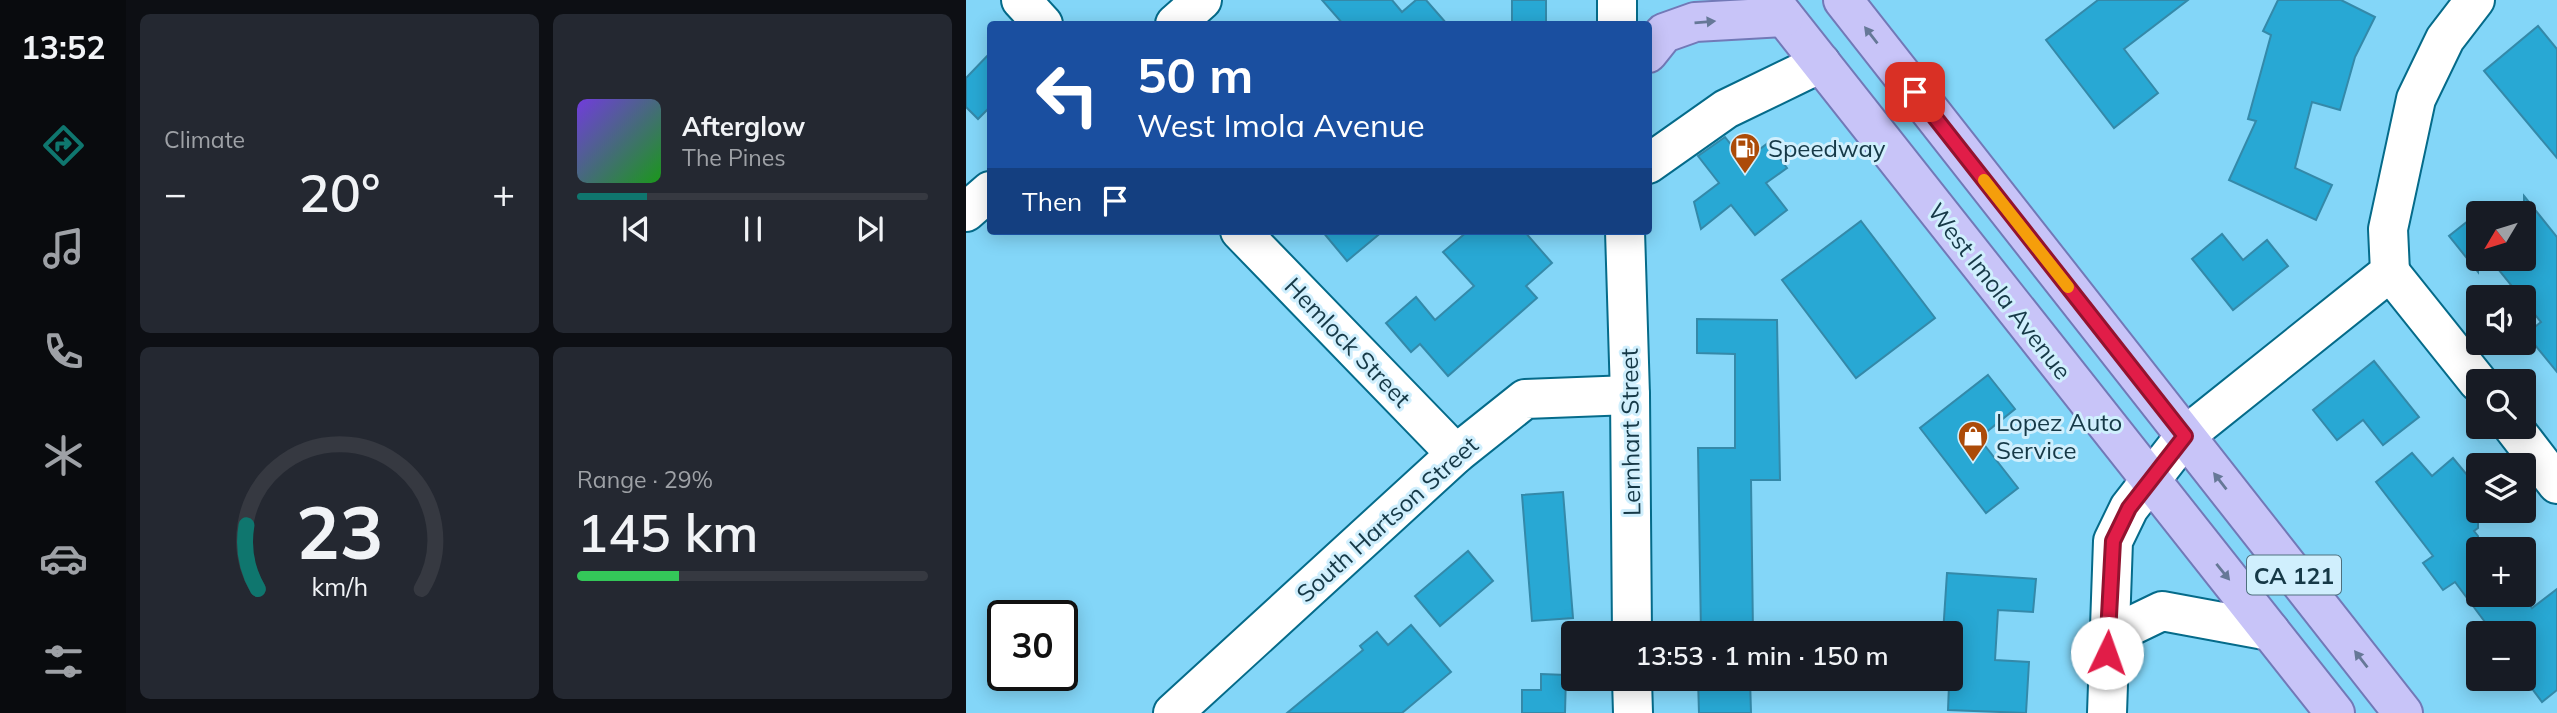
<!DOCTYPE html>
<meta charset="utf-8">
<style>
:root{--surface:#171b24;--page:#242831;--text:#f1f3f6;--muted:#9ea1a6;--line:#363941;--accent:#0f766e}
body{margin:0;font-family:Mulish,sans-serif;background:var(--page);color:var(--text);height:100vh;display:flex;flex-direction:column;font-size:26px;white-space:nowrap}
*{box-sizing:border-box;margin:0}
p{font-size:23px;color:var(--muted)}
.icon{flex:none;width:38px;height:38px;fill:none;stroke:currentColor;stroke-width:2;stroke-linecap:round;stroke-linejoin:round}
.map{position:relative;flex:1;overflow:hidden}
.drawer{display:flex;flex-direction:column;gap:14px;padding:14px;background:#0d0f14;width:840px}
.drawer>*{flex:none}
.top-card{position:absolute;left:21px;top:21px;width:665px;height:214px;border-radius:7px;box-shadow:0 4px 18px #0003;background:#1a4fa0;color:#fff;overflow:hidden}
.needle{width:46px;rotate:232deg}
.buttons{position:absolute;left:1500px;top:201px;display:grid;gap:14px}
.buttons a{display:grid;place-items:center;width:70px;height:70px;border-radius:7px;background:var(--surface);box-shadow:0 4px 18px #0003;font-size:35px}
.speed{position:absolute;left:21px;top:600px;display:flex;gap:14px;font-size:35px;font-weight:700;text-align:center}
.speed>*{display:grid;place-content:center;width:91px;height:91px;border-radius:50%;background:var(--surface);box-shadow:0 4px 18px #0003;line-height:1}
.speed .limit{border:4px solid #111;border-radius:10px;background:#fff;color:#111}
.pin{position:absolute;display:grid;place-items:center;width:60px;height:60px;color:#fff;margin:-30px;border-radius:14px;box-shadow:0 4px 10px #0006}
.me{position:absolute;width:77px;margin:-38px;rotate:3deg;stroke-linejoin:round;filter:drop-shadow(0 0 5px #0008)}
.turn{display:flex;align-items:center;gap:24px;height:147px;padding:0 35px;font-size:32px}
.turn .icon{width:91px;height:91px;stroke-width:2.5}
.turn b{display:block;font-size:49px;line-height:60px}
.then{display:flex;align-items:center;height:66px;padding:0 35px;background:#0003;gap:14px;font-size:26px}
.big{font-size:52px;font-weight:600;line-height:1.1}
.drawer .tile{flex:1;display:flex;flex-direction:column;justify-content:center;gap:10px;min-width:0;padding:0 24px;border-radius:10px;background:var(--page)}
.drawer .dial{align-items:center;gap:0}
.dial svg{height:182px;overflow:visible;fill:none;stroke:var(--line);stroke-width:7;stroke-linecap:round;text-anchor:middle}
.dial text{fill:var(--text);stroke:none}
.song{display:flex;align-items:center;gap:21px}
.cover{width:84px;height:84px;border-radius:10px;background:linear-gradient(135deg,hsl(260 70% 55%),hsl(120 70% 35%))}
.played{height:7px;border-radius:4px;background:linear-gradient(90deg,var(--accent) 20%,var(--line) 20%)}
.keys{display:flex;justify-content:space-around;direction:ltr}
.heat{display:flex;justify-content:space-between;align-items:center;font-size:38px;direction:ltr}
.charge{height:10px;border-radius:5px;background:linear-gradient(90deg,#34c759 29%,var(--line) 0)}
.drawer .tiles{flex:1;display:grid;gap:14px;grid-template-columns:repeat(2,1fr)}
.trip{position:absolute;left:595px;top:621px;width:402px;height:70px;border-radius:7px;background:var(--surface);box-shadow:0 4px 18px #0003;font-weight:600;line-height:70px;text-align:center}
main{display:flex;flex:1;min-height:0}
.dock{display:flex;flex-direction:column;width:126px;justify-content:space-around;align-items:center;background:#090b0e;color:var(--muted)}
.dock .icon{width:49px;height:49px}
.dock .selected{color:var(--accent)}
.dock b{font-size:32px;color:var(--text)}
.map>svg:first-child{display:block}
.building{fill:#28a8d4;stroke:#3489a9;stroke-width:2}
.lines{fill:none;stroke-linecap:round;stroke-linejoin:round}
.minor-casing{stroke:#056b8a;stroke-width:42}
.major-casing{stroke:#7279b7;stroke-width:42}
.minor{stroke:#fff;stroke-width:38}
.major{stroke:#c8c4f8;stroke-width:38}
.oneway{fill:#667897}
.route-casing{stroke:#92132f;stroke-width:18}
.route{stroke:#e11d48;stroke-width:12}
.slow{stroke:#f59e0b;stroke-width:12}
.labels{text-anchor:middle;dominant-baseline:central;stroke-width:6;stroke-linejoin:round;paint-order:stroke}
.shield{fill:#d0effd;stroke:#4e707e;stroke-width:2}
.shield-label{font-size:23px;font-weight:bold;fill:#163947}
.poi-label{font-size:24px;fill:#163947;stroke:#d0effd;text-anchor:start}
.street-label{font-size:24px;fill:#163947;stroke:#d0effd}
</style>
<main>
<nav class="dock">
<b>13:52</b>
<svg class="icon selected" aria-label="directions" viewBox="0 0 24 24"><path d="M12 3l9 9-9 9-9-9zM9 14v-3h6M13 9l2 2-2 2"/></svg>
<svg class="icon" aria-label="music" viewBox="0 0 24 24"><path d="M9 18V5l10-2v13"/><circle cx="6" cy="18" r="3"/><circle cx="16" cy="16" r="3"/></svg>
<svg class="icon" aria-label="phone" viewBox="0 0 24 24"><path d="M5 4h4l2 5-3 2q2 4 5 5l2-3 5 2v4C11 20 4 13 5 4z"/></svg>
<svg class="icon" aria-label="climate" viewBox="0 0 24 24"><path d="M12 3v18M4 7l16 10M4 17L20 7"/></svg>
<svg class="icon" aria-label="car" viewBox="0 0 24 24"><path d="M5 17H2v-5l4-1 3-4h7l3 4 3 1v5h-3M9 17h6M6 11h13"/><circle cx="7" cy="17" r="2"/><circle cx="17" cy="17" r="2"/></svg>
<svg class="icon" aria-label="filters" viewBox="0 0 24 24"><path d="M4 7h16M4 17h16"/><circle cx="9" cy="7" r="2"/><circle cx="15" cy="17" r="2"/></svg>
</nav>
<section class="drawer">
<div class="tiles">
<div class="tile"><p>Climate</p>
<div class="heat"><a>−</a><b class="big">20°</b><a>+</a></div>
</div>
<div class="tile">
<div class="song"><i class="cover"></i><div><b>Afterglow</b><p>The Pines</p></div></div>
<div class="played"></div>
<div class="keys"><svg class="icon" aria-label="previous" viewBox="0 0 24 24"><path d="M18 5L8 12l10 7zM5 5v14"/></svg><svg class="icon" aria-label="pause" viewBox="0 0 24 24"><path d="M8 5v14M16 5v14"/></svg><svg class="icon" aria-label="next" viewBox="0 0 24 24"><path d="M6 5l10 7-10 7zM19 5v14"/></svg></div>
</div>
<div class="tile dial"><svg viewBox="0 0 100 80">
<path d="M14 69A42 42 0 1 1 86 69"/>
<path d="M14 69A42 42 0 0 1 9 41" stroke="#0f766e"/>
<text x="50" y="56" font-size="32" font-weight="700">23</text>
<text x="50" y="72" font-size="11">km/h</text>
</svg></div>
<div class="tile"><p>Range · 29%</p><b class="big">145 km</b><div class="charge"></div></div>
</div>
</section>
<div class="map">
<svg width="1591" height="713" viewBox="0 0 1591 713">
<rect width="100%" height="100%" fill="#83d6f8"/>
<g class="building">
<path d="M356,0H426L436,12L450,0H460L481,24H377Z"/>
<rect x="546" y="0" width="34" height="24"/>
<path d="M1132,0H1222L1158,49L1192,93L1148,128L1080,40Z"/>
<path d="M1312,0H1375L1409,17L1389,57L1374,110L1346,102L1329,168L1366,185L1350,220L1263,180L1290,121L1282,119L1305,35L1297,31Z"/>
<path d="M1572,26L1591,49V158L1518,71Z"/>
<path d="M24,53V107L12,119L0,107V78Z"/>
<path d="M759,137L778,161L802,143L821,168L800,183L821,210L789,235L765,205L735,229L728,202L753,183L732,156Z"/>
<path d="M1558,196L1591,237V372L1560,334L1575,322L1524,259H1558Z"/>
<path d="M1512,213V272L1483,236Z"/>
<path d="M895,221L969,318L890,378L816,280Z"/>
<path d="M356,231H417L381,261Z"/>
<path d="M502,231H558L586,263L560,286L571,298L482,376L454,344L445,352L420,323L450,297L469,320L508,286L477,252Z"/>
<path d="M1256,234L1277,260L1301,240L1322,266L1267,310L1226,259Z"/>
<path d="M731,319L811,320L814,480H785L787,634H735L732,448H769V354L731,353Z"/>
<path d="M1408,361L1453,417L1417,445L1397,420L1371,440L1347,410Z"/>
<path d="M1022,375L1049,409L1013,438L1052,488L1020,513L954,428Z"/>
<path d="M1446,453L1466,476L1487,458L1512,488V528L1508,531L1512,536V595H1556L1566,608L1591,589V690L1576,702L1558,678V634H1528L1489,582L1477,590L1457,563L1467,556L1410,482Z"/>
<path d="M597,492L607,618L566,621L556,495Z"/>
<path d="M502,551L527,581L474,626L449,596Z"/>
<path d="M981,573L1070,579L1067,612L1032,610L1029,660L1063,662L1060,713L982,710L985,634H977Z"/>
<path d="M445,625L485,672L436,713H321L397,650L394,646L411,632L422,645Z"/>
<path d="M575,674L600,675L599,713H556V690H575Z"/>
<path d="M732,679H784L785,713H733Z"/>
</g>
<g class="lines">
<g class="minor-casing">
<g id="minor">
<path d="M55,0L77,24"/>
<path d="M651,0V24"/>
<path d="M209,24L236,0"/>
<path d="M682,164L760,109L855,63"/>
<path d="M0,212L24,191"/>
<path d="M274,231L490,454"/>
<path d="M659,231L664,395L666,634"/>
<path d="M1424,272L1512,382"/>
<path d="M1547,427L1591,484"/>
<path d="M1142,637L1196,611L1304,631"/>
<path d="M666,679L667,713"/>
<path d="M207,713L490,454L559,399L664,395"/>
<path d="M1141,713L1147,541L1163,508L1219,436L1424,272L1422,229L1450,99L1479,39L1509,0"/>
</g>
</g>
<g class="major-casing">
<g id="major">
<path d="M805,0L1369,713"/>
<path d="M877,0L1437,713"/>
<path d="M682,53L698,33L729,22L818,17"/>
</g>
</g>
<use href="#minor" class="minor"/>
<use href="#major" class="major"/>
</g>
<defs><path id="oneway-solid" d="M-6-.8H1V-3.2L6.5 0L1 3.2V.8H-6Z" transform="scale(1.75)"/></defs>
<g class="oneway">
<use href="#oneway-solid" transform="translate(739 22) rotate(-5)"/>
<use href="#oneway-solid" transform="translate(905 35) rotate(-128)"/>
<use href="#oneway-solid" transform="translate(1254 481) rotate(-128)"/>
<use href="#oneway-solid" transform="translate(1257 572) rotate(51)"/>
<use href="#oneway-solid" transform="translate(1395 659) rotate(-128)"/>
</g>
<g class="lines">
<g class="route-casing">
<path id="route" d="M949,92L1219,436L1163,508L1147,541L1141,653"/>
</g>
<use href="#route" class="route"/>
<path class="slow" d="M1018,180L1102,287"/>
</g>
<defs>
<g id="fuel-pin" transform="scale(1.575)"><path d="M0 17L-7.5 6A9.5 9.5 0 1 1 7.5 6Z" fill="#ac4b08" stroke="#d0effd"/><path d="M-5.5-6h7V0h2V4h1.3V-2.5L3-4.5l.8-.8L6-3V5H2.5V1h-1V6h-7ZM-4.2-4.7v3.2H.2V-4.7Z" fill="#fff"/></g>
<g id="shop-pin" transform="scale(1.575)"><path d="M0 17L-7.5 6A9.5 9.5 0 1 1 7.5 6Z" fill="#ac4b08" stroke="#d0effd"/><path d="M-5-2.5h2.3a2.7 3.5 0 0 1 5.4 0H5L5.5 6h-11ZM-1.5-2.5h3a1.5 2.3 0 0 0-3 0Z" fill="#fff"/></g>
</defs>
<g fill-rule="evenodd">
<use href="#fuel-pin" x="779" y="148"/>
<use href="#shop-pin" x="1007" y="436"/>
</g>
<g class="labels">
<rect class="shield" x="1281" y="555.5" width="94" height="39" rx="5"/>
<g class="shield-label">
<text x="1328" y="575">CA 121</text>
</g>
<g class="poi-label">
<text x="802" y="148">Speedway</text>
<text x="1030" y="422">Lopez Auto<tspan x="1030" dy="28">Service</tspan></text>
</g>
<g class="street-label">
<text transform="translate(1034 291) rotate(52)">West Imola Avenue</text>
<text transform="translate(382 342) rotate(46)">Hemlock Street</text>
<text transform="translate(664 432) rotate(-91)">Lernhart Street</text>
<text transform="translate(421 519) rotate(-42)">South Hartson Street</text>
</g>
</g>
</svg>
<div class="buttons">
<a><svg class="needle" viewBox="-14 -14 28 28"><path d="M0-13l5 13h-10z" fill="#e53935"/><path d="M0 13l5-13h-10z" fill="#9ea1a6"/></svg></a>
<a><svg class="icon" aria-label="sound" viewBox="0 0 24 24"><path d="M4 9h4l5-4v14l-5-4H4zM17 9q2 3 0 6"/></svg></a>
<a><svg class="icon" aria-label="search" viewBox="0 0 24 24"><circle cx="10" cy="10" r="6"/><path d="M15 15l6 6"/></svg></a>
<a><svg class="icon" aria-label="layers" viewBox="0 0 24 24"><path d="M12 4l9 5-9 5-9-5zM3 14l9 5 9-5"/></svg></a>
<a>+</a>
<a>−</a>
</div>
<div class="speed"><div class="limit">30</div></div>
<div class="pin" style="left:949px;top:92px;background:#d93025"><svg class="icon" aria-label="arrive" viewBox="0 0 24 24"><path d="M6 21V4h12l-3 4 3 4H6"/></svg></div>
<svg class="me" style="left:1141px;top:653px" viewBox="-20 -20 40 40"><circle r="19" fill="#fff"/><path d="M0-13L10 11 0 6-10 11z" fill="#e11d48"/></svg>
<div class="trip">13:53 · 1 min · 150 m</div>
<div class="top-card">
<div class="turn"><svg class="icon" aria-label="left" viewBox="0 0 24 24"><path d="M17 20v-9H6M10 6l-5 5 5 5"/></svg><div><b>50 m</b>West Imola Avenue</div></div>
<div class="then">Then<svg class="icon" aria-label="arrive" viewBox="0 0 24 24"><path d="M6 21V4h12l-3 4 3 4H6"/></svg></div>
</div>
</div>
</main>
